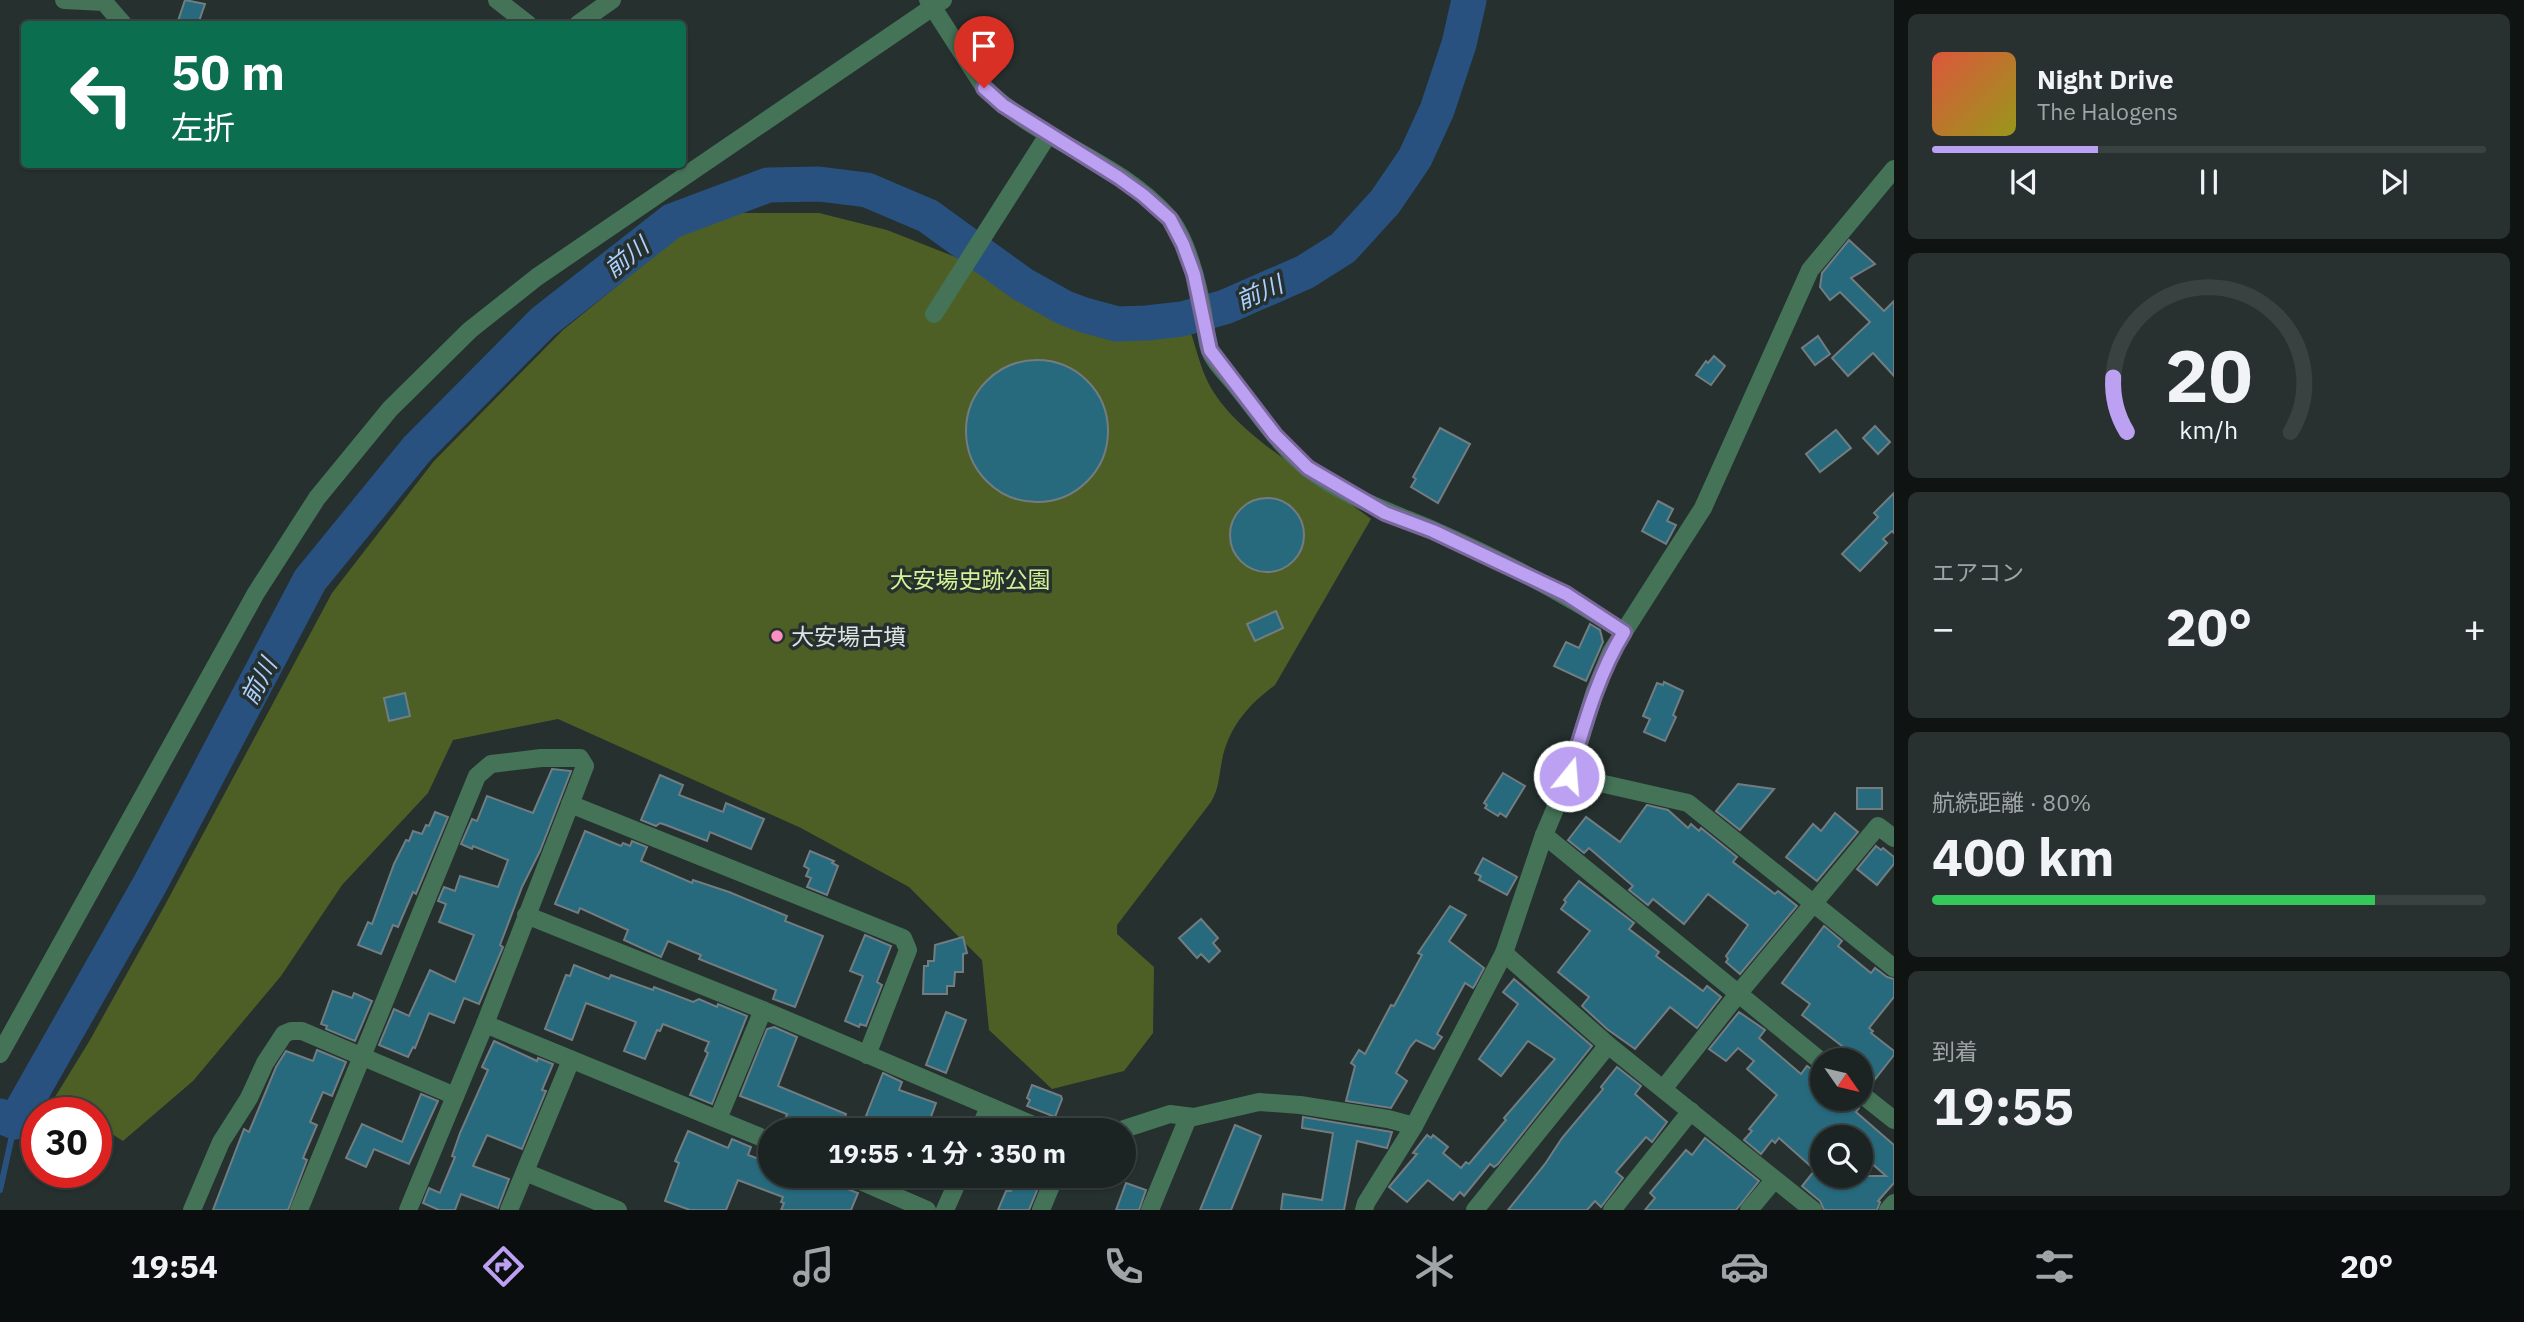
<!DOCTYPE html>
<html lang="ja">
<meta charset="utf-8">
<style>
:root{--surface:#1c2423;--page:#293030;--text:#f1f3f6;--muted:#a0a4a6;--line:#3a4141;--accent:#bca0f2}
body{margin:0;font-family:"IBM Plex Sans","Noto Sans JP",sans-serif;background:var(--page);color:var(--text);height:100vh;display:flex;flex-direction:column;font-size:26px;white-space:nowrap}
*{box-sizing:border-box;margin:0}
p{font-size:23px;color:var(--muted)}
.icon{flex:none;width:38px;height:38px;fill:none;stroke:currentColor;stroke-width:2;stroke-linecap:round;stroke-linejoin:round}
.map{position:relative;flex:1;overflow:hidden}
.sheet{display:flex;flex-direction:column;gap:14px;padding:14px;background:#0f1413;width:630px}
.sheet>*{flex:none}
.hud{position:absolute;left:21px;top:21px;width:665px;height:147px;border-radius:7px;box-shadow:0 2px 5px #0004,0 0 0 2px var(--line);background:#0b6e4f;color:#fff;overflow:hidden}
.needle{width:46px;rotate:124deg}
.tools{position:absolute;left:1810px;top:1048px;display:grid;gap:14px}
.tools a{display:grid;place-items:center;width:63px;height:63px;border-radius:50%;background:var(--surface);box-shadow:0 2px 5px #0004,0 0 0 2px var(--line);font-size:35px}
.speed{position:absolute;left:21px;top:1097px;display:flex;gap:14px;font-size:35px;font-weight:700;text-align:center}
.speed>*{display:grid;place-content:center;width:91px;height:91px;border-radius:50%;background:var(--surface);box-shadow:0 2px 5px #0004,0 0 0 2px var(--line);line-height:1}
.speed .limit{border:10px solid #d22;background:#fff;color:#111}
.pin{position:absolute;display:grid;place-items:center;width:60px;height:60px;color:#fff;margin:-72px -30px;border-radius:50% 50% 50% 0;rotate:-45deg;box-shadow:0 0 7px #0007}
.pin .icon{rotate:45deg}
.me{position:absolute;width:77px;margin:-38px;rotate:17deg;stroke-linejoin:round;filter:drop-shadow(0 0 5px #0008)}
.turn{display:flex;align-items:center;gap:24px;height:147px;padding:0 35px;font-size:32px}
.turn .icon{width:91px;height:91px;stroke-width:2.5}
.turn b{display:block;font-size:49px;line-height:60px}
.big{font-size:52px;font-weight:700;line-height:1.1}
.sheet .widget{flex:1;display:flex;flex-direction:column;justify-content:center;gap:10px;min-width:0;padding:0 24px;border-radius:10px;background:var(--page)}
.sheet .dial{align-items:center;gap:0}
.dial svg{height:182px;overflow:visible;fill:none;stroke:var(--line);stroke-width:7;stroke-linecap:round;text-anchor:middle}
.dial text{fill:var(--text);stroke:none}
.song{display:flex;align-items:center;gap:21px}
.cover{width:84px;height:84px;border-radius:10px;background:linear-gradient(135deg,hsl(10 70% 55%),hsl(60 70% 35%))}
.played{height:7px;border-radius:4px;background:linear-gradient(90deg,var(--accent) 30%,var(--line) 30%)}
.keys{display:flex;justify-content:space-around;direction:ltr}
.heat{display:flex;justify-content:space-between;align-items:center;font-size:38px;direction:ltr}
.charge{height:10px;border-radius:5px;background:linear-gradient(90deg,#34c759 80%,var(--line) 0)}
.trip{position:absolute;left:758px;top:1118px;width:378px;height:70px;border-radius:35px;background:var(--surface);box-shadow:0 2px 5px #0004,0 0 0 2px var(--line);font-weight:700;line-height:70px;text-align:center}
.menu{display:flex;height:112px;justify-content:space-around;align-items:center;background:#0b0e0e;color:var(--muted)}
.menu .icon{width:49px;height:49px}
.menu .current{color:var(--accent)}
.menu b{font-size:32px;color:var(--text)}
main{display:flex;flex:1;min-height:0}
.map>svg:first-child{display:block}
.green{fill:#4d5f25}
.lines{fill:none;stroke-linecap:round;stroke-linejoin:round}
.stream{stroke:#295180;stroke-width:6}
.river{stroke:#295180;stroke-width:35}
.building{fill:#27697d;stroke:#727d81;stroke-width:2;fill-rule:evenodd}
.minor{stroke:#447357;stroke-width:18}
.route-casing{stroke:#7a689d;stroke-width:18}
.route{stroke:#bca0f2;stroke-width:12}
.poi-dot{fill:#fd8ec0;stroke:#25302f;stroke-width:2.5}
.labels{text-anchor:middle;dominant-baseline:central;stroke-width:7;stroke-linejoin:round;paint-order:stroke}
.park-label{font-size:23px;fill:#d3f397;stroke:#25302f}
.poi-label{font-size:23px;fill:#dde3e3;stroke:#25302f;text-anchor:start}
.water-label{font-size:24px;font-style:italic;fill:#add0fd;stroke:#25302f}
</style>
<main>
<div class="map">
<svg width="1894" height="1210" viewBox="0 0 1894 1210">
<rect width="100%" height="100%" fill="#25302f"/>
<path class="green" d="M732,213H819L887,230L1006,277L1189,327C1195,344 1199,362 1206,378C1231,435 1322,481 1371,519L1275,685C1248,705 1229,727 1222,760C1219,776 1219,789 1211,802L1117,925V934L1154,967L1153,1033L1124,1071L1052,1089L989,1030L982,960L909,887L801,828L558,719L453,740L428,793L342,885L281,976L193,1081L123,1141L96,1124V1113H80L55,1097L90,1040L165,905L332,593L434,461L563,330L680,235Z"/>
<g class="lines">
<path class="stream" d="M0,1190L15,1122"/>
<path class="river" d="M0,1116L15,1122L150,884L310,580L417,449L543,322L672,221L768,185L819,184L867,190L928,216L1022,284L1065,308L1084,315L1117,324L1147,323L1182,319L1225,307L1305,272L1343,248L1385,202L1415,158L1437,110L1459,44L1469,0"/>
</g>
<g class="building">
<path d="M185,0L205,4L198,24H177Z"/>
<path d="M1849,240L1875,264L1851,278L1884,311L1894,301V376L1873,353L1848,376L1832,358L1870,322L1840,292L1830,300L1820,287L1822,273Z"/>
<path d="M1818,336L1830,354L1815,365L1802,348Z"/>
<path d="M1714,356L1725,366L1711,385L1696,375L1706,361L1708,363Z"/>
<circle cx="1037" cy="431" r="71"/>
<path d="M1875,426L1890,442L1878,454L1863,438Z"/>
<path d="M1440,428L1470,444L1438,503L1411,487L1416,479L1413,477Z"/>
<path d="M1836,430L1851,448L1820,472L1806,454Z"/>
<path d="M1894,493V533L1892,531L1883,539L1887,543L1860,571L1842,554L1878,517L1874,513Z"/>
<circle cx="1267" cy="535" r="37"/>
<path d="M1658,501L1673,509L1667,521L1676,525L1666,544L1642,531Z"/>
<path d="M1276,611L1283,628L1255,641L1247,624Z"/>
<path d="M1590,624L1600,630L1603,642L1586,681L1554,666L1566,642L1579,648Z"/>
<path d="M1664,682L1683,691L1673,715L1676,717L1665,741L1644,732L1650,719L1643,716L1657,683L1663,685Z"/>
<path d="M405,693L410,716L389,721L384,698Z"/>
<path d="M552,769L571,771L540,851L522,887L500,945L503,947L479,1004L464,998L454,1023L429,1013L415,1048L413,1047L408,1057L379,1045L394,1009L409,1016L430,970L455,982L474,935L439,922L446,904L438,901L444,887L455,891L460,876L498,887L508,860L473,846L472,849L461,844L472,819L477,821L487,796L533,813Z"/>
<path d="M1503,773L1525,786L1506,817L1500,813L1498,816L1485,808L1487,805L1484,803Z"/>
<path d="M660,775L683,785L679,795L723,812L726,803L764,819L751,849L710,832L707,841L666,825L660,823L656,826L641,820Z"/>
<path d="M1738,784L1774,789L1740,830L1716,811Z"/>
<rect x="1857" y="788" width="25" height="21"/>
<path d="M1647,805L1668,810L1688,828L1691,824L1699,831L1701,828L1737,857L1733,862L1775,894L1778,891L1797,906L1740,974L1726,962L1728,959L1726,956L1748,925L1708,894L1684,924L1653,899L1648,905L1629,890L1633,886L1589,848L1584,853L1568,840L1586,817L1620,842Z"/>
<path d="M435,812L448,817L416,894L413,892L398,927L393,925L381,954L358,945L368,922L372,924L394,864L406,840L409,841L413,831L422,834L426,825L429,826Z"/>
<path d="M1835,813L1858,832L1817,881L1786,857L1813,824L1821,831Z"/>
<path d="M585,831L621,846L623,843L630,846L632,841L647,847L641,861L692,883L693,880L729,892L787,916L785,921L823,936L795,1007L773,999L776,990L699,959L701,955L668,941L661,957L624,940L628,930L580,908L578,913L555,904Z"/>
<path d="M1876,846L1881,850L1883,848L1894,857V864L1877,885L1857,869Z"/>
<path d="M810,851L834,861L832,863L838,866L827,895L807,887L811,878L806,876L809,869L804,866Z"/>
<path d="M1483,858L1517,877L1507,895L1479,880L1481,876L1475,873Z"/>
<path d="M1579,881L1634,923L1629,929L1659,952L1656,956L1703,991L1707,986L1721,997L1697,1028L1670,1007L1635,1049L1607,1029L1582,1006L1589,997L1558,972L1590,931L1561,909L1566,902L1564,900Z"/>
<path d="M1450,906L1466,915L1449,941L1484,968L1475,985L1473,988L1465,983L1437,1034L1442,1037L1434,1049L1416,1040L1410,1047L1396,1073L1407,1081L1391,1108L1346,1101L1355,1066L1351,1063L1359,1050L1365,1054L1391,1005L1394,1006L1422,955L1418,953Z"/>
<path d="M1201,919L1218,938L1213,943L1220,951L1209,962L1201,954L1197,958L1179,938Z"/>
<path d="M1824,926L1842,941L1838,946L1871,973L1875,968L1887,977L1894,979V997L1869,1028L1873,1031L1871,1033L1894,1051V1055L1872,1083L1860,1073V1060L1802,1015L1810,1004L1782,983Z"/>
<path d="M865,935L891,946L877,982L882,985L866,1026L860,1024L859,1027L845,1021L863,976L850,971Z"/>
<path d="M963,937L967,953L963,954V972H955L954,986H947V994H923L924,966H928V961H934L935,945Z"/>
<path d="M574,965L609,979L611,975L653,990L654,987L693,1002L699,999L717,1007L718,1004L747,1016L712,1104L690,1095L708,1053L705,1051L709,1042L663,1024L660,1031L657,1030L645,1059L624,1051L636,1022L586,1003L572,1040L545,1029L566,975L570,976Z"/>
<path d="M1514,979L1592,1046L1498,1164L1494,1167L1490,1164L1464,1196L1460,1192L1453,1200L1428,1180L1407,1202L1389,1187L1417,1154L1413,1153L1427,1135L1431,1138L1433,1135L1448,1147L1443,1153L1461,1168L1466,1162L1469,1164L1506,1120L1504,1118L1555,1059L1528,1041L1501,1076L1479,1059L1518,1004L1503,992Z"/>
<path d="M333,991L352,998L354,993L372,1001L355,1041L326,1029L327,1026L321,1024Z"/>
<path d="M946,1012L966,1020L946,1073L926,1065Z"/>
<path d="M1739,1012L1765,1030L1759,1038L1801,1074L1807,1066L1822,1077V1099H1848L1859,1108L1856,1112L1894,1145V1183L1878,1201L1880,1202L1877,1210H1824L1820,1201L1802,1186L1815,1170L1779,1138L1775,1143L1772,1140L1761,1154L1744,1140L1752,1131L1749,1129L1777,1095L1747,1069L1754,1061L1738,1048L1726,1061L1709,1049ZM1822,1138H1860V1153L1886,1176H1822Z"/>
<path d="M774,1027L797,1037L778,1086L846,1114L840,1130H823L803,1123L800,1130H798L783,1125L787,1114L740,1096L767,1029Z"/>
<path d="M494,1041L537,1061L538,1058L553,1064L542,1090L546,1091L522,1149L487,1135L473,1166L509,1179L498,1208L461,1194L455,1210H439L423,1203L429,1188L440,1193L455,1157L452,1156L460,1133L488,1070L482,1067Z"/>
<path d="M317,1050L346,1062L332,1096L323,1092L310,1122L317,1125L303,1158L307,1160L288,1210H213L244,1129L249,1132L276,1067L286,1051L313,1061Z"/>
<path d="M1617,1067L1641,1086L1635,1094L1667,1122L1652,1142L1646,1137L1616,1172L1623,1178L1601,1207L1595,1201L1587,1210H1508L1545,1164L1562,1138L1599,1094L1603,1089L1601,1087Z"/>
<path d="M883,1073L902,1082L899,1090L936,1103L926,1130H903L866,1116Z"/>
<path d="M1032,1085L1061,1096L1062,1099L1055,1117L1027,1106L1030,1100L1027,1098Z"/>
<path d="M421,1094L438,1101L409,1164L374,1149L366,1167L346,1158L362,1124L402,1142Z"/>
<path d="M1303,1117L1392,1132L1387,1148L1357,1141L1344,1210H1281L1283,1194L1322,1200L1333,1133L1302,1128Z"/>
<path d="M1235,1125L1261,1136L1231,1210H1200Z"/>
<path d="M688,1131L728,1148L732,1139L751,1147L748,1155L770,1163V1176H813L858,1193L851,1210H781L784,1203L781,1202L783,1197L738,1180L726,1210H690L665,1201L679,1163L675,1161Z"/>
<path d="M1705,1138L1759,1181L1736,1210H1645L1655,1198L1650,1193L1686,1150L1692,1155Z"/>
<path d="M1017,1176H1043L1029,1210H998L1006,1191H1011Z"/>
<path d="M1126,1183L1146,1190L1139,1210H1116Z"/>
</g>
<g class="lines">
<g class="minor">
<path d="M64,0L104,2L123,24"/>
<path d="M497,0L528,24"/>
<path d="M928,0L984,87C1037,141 1119,160 1169,218C1187,239 1198,284 1203,312C1205,324 1206,337 1209,348C1213,362 1228,375 1237,387C1260,415 1281,448 1310,470C1348,498 1390,512 1433,530C1499,559 1564,593 1624,632"/>
<path d="M578,24L612,0"/>
<path d="M934,314L1048,135"/>
<path d="M1569,776L1688,803L1894,968"/>
<path d="M570,804L903,938L908,950L867,1055"/>
<path d="M1544,835L1822,1062"/>
<path d="M526,915L763,1010L1045,1130"/>
<path d="M1504,953L1608,1045L1813,1210"/>
<path d="M485,1024L770,1141"/>
<path d="M0,1054L256,593L317,498L390,409L470,330L537,277L943,0"/>
<path d="M1664,1088L1738,994L1878,826L1894,838"/>
<path d="M1860,1093L1894,1120"/>
<path d="M718,1119L763,1010"/>
<path d="M979,1130L989,1107"/>
<path d="M1121,1130L1170,1114L1194,1117L1259,1102L1300,1105L1388,1119L1414,1126"/>
<path d="M525,1172L618,1210"/>
<path d="M849,1176L927,1210"/>
<path d="M192,1210L221,1142L249,1098L265,1063L284,1034L291,1031H302L455,1096"/>
<path d="M299,1210L477,776L491,764L541,758H580L585,766L485,1024L408,1210"/>
<path d="M509,1210L571,1060"/>
<path d="M945,1210L960,1176"/>
<path d="M1041,1210L1055,1176"/>
<path d="M1150,1210L1188,1118"/>
<path d="M1364,1210L1366,1203L1414,1126L1504,953L1544,835L1569,776L1595,691L1611,652L1703,508L1810,270L1894,169"/>
<path d="M1475,1210L1608,1045"/>
<path d="M1612,1210L1691,1111"/>
<path d="M1749,1210L1774,1180"/>
<path d="M1888,1210L1894,1203"/>
</g>
</g>
<g class="lines">
<g class="route-casing">
<path id="route" d="M984,88L1003,105L1118,177L1143,195L1170,219L1183,244L1194,274L1210,350L1275,435L1308,468L1385,513L1433,531L1566,594L1624,632C1597,676 1584,726 1569,776"/>
</g>
<use href="#route" class="route"/>
</g>
<circle class="poi-dot" cx="777" cy="636" r="7"/>
<g class="labels">
<g class="park-label">
<text x="970" y="579">大安場史跡公園</text>
</g>
<g class="poi-label">
<text x="791" y="636">大安場古墳</text>
</g>
<g class="water-label">
<text transform="translate(626 257) rotate(-38)">前川</text>
<text transform="translate(1259 292) rotate(-24)">前川</text>
<text transform="translate(258 681) rotate(-62)">前川</text>
</g>
</g>
</svg>
<div class="tools">
<a><svg class="needle" viewBox="-14 -14 28 28"><path d="M0-13l5 13h-10z" fill="#e53935"/><path d="M0 13l5-13h-10z" fill="#a0a4a6"/></svg></a>
<a><svg class="icon" aria-label="search" viewBox="0 0 24 24"><circle cx="10" cy="10" r="6"/><path d="M15 15l6 6"/></svg></a>
</div>
<div class="speed"><div class="limit">30</div></div>
<div class="pin" style="left:984px;top:88px;background:#d93025"><svg class="icon" aria-label="arrive" viewBox="0 0 24 24"><path d="M6 21V4h12l-3 4 3 4H6"/></svg></div>
<svg class="me" style="left:1569px;top:776px" viewBox="-20 -20 40 40"><circle r="17" fill="#bca0f2" stroke="#fff" stroke-width="3"/><path d="M0-11L8 9 0 5-8 9z" fill="#fff"/></svg>
<div class="trip">19:55 · 1 分 · 350 m</div>
<div class="hud">
<div class="turn"><svg class="icon" aria-label="left" viewBox="0 0 24 24"><path d="M17 20v-9H6M10 6l-5 5 5 5"/></svg><div><b>50 m</b>左折</div></div>
</div>
</div>
<section class="sheet">
<div class="widget">
<div class="song"><i class="cover"></i><div><b>Night Drive</b><p>The Halogens</p></div></div>
<div class="played"></div>
<div class="keys"><svg class="icon" aria-label="previous" viewBox="0 0 24 24"><path d="M18 5L8 12l10 7zM5 5v14"/></svg><svg class="icon" aria-label="pause" viewBox="0 0 24 24"><path d="M8 5v14M16 5v14"/></svg><svg class="icon" aria-label="next" viewBox="0 0 24 24"><path d="M6 5l10 7-10 7zM19 5v14"/></svg></div>
</div>
<div class="widget dial"><svg viewBox="0 0 100 80">
<path d="M14 69A42 42 0 1 1 86 69"/>
<path d="M14 69A42 42 0 0 1 8 45" stroke="#bca0f2"/>
<text x="50" y="56" font-size="32" font-weight="700">20</text>
<text x="50" y="72" font-size="11">km/h</text>
</svg></div>
<div class="widget"><p>エアコン</p>
<div class="heat"><a>−</a><b class="big">20°</b><a>+</a></div>
</div>
<div class="widget"><p>航続距離 · 80%</p><b class="big">400 km</b><div class="charge"></div></div>
<div class="widget"><p>到着</p><b class="big">19:55</b></div>
</section>
</main>
<nav class="menu">
<b>19:54</b>
<svg class="icon current" aria-label="directions" viewBox="0 0 24 24"><path d="M12 3l9 9-9 9-9-9zM9 14v-3h6M13 9l2 2-2 2"/></svg>
<svg class="icon" aria-label="music" viewBox="0 0 24 24"><path d="M9 18V5l10-2v13"/><circle cx="6" cy="18" r="3"/><circle cx="16" cy="16" r="3"/></svg>
<svg class="icon" aria-label="phone" viewBox="0 0 24 24"><path d="M5 4h4l2 5-3 2q2 4 5 5l2-3 5 2v4C11 20 4 13 5 4z"/></svg>
<svg class="icon" aria-label="climate" viewBox="0 0 24 24"><path d="M12 3v18M4 7l16 10M4 17L20 7"/></svg>
<svg class="icon" aria-label="car" viewBox="0 0 24 24"><path d="M5 17H2v-5l4-1 3-4h7l3 4 3 1v5h-3M9 17h6M6 11h13"/><circle cx="7" cy="17" r="2"/><circle cx="17" cy="17" r="2"/></svg>
<svg class="icon" aria-label="filters" viewBox="0 0 24 24"><path d="M4 7h16M4 17h16"/><circle cx="9" cy="7" r="2"/><circle cx="15" cy="17" r="2"/></svg>
<b>20°</b>
</nav>
